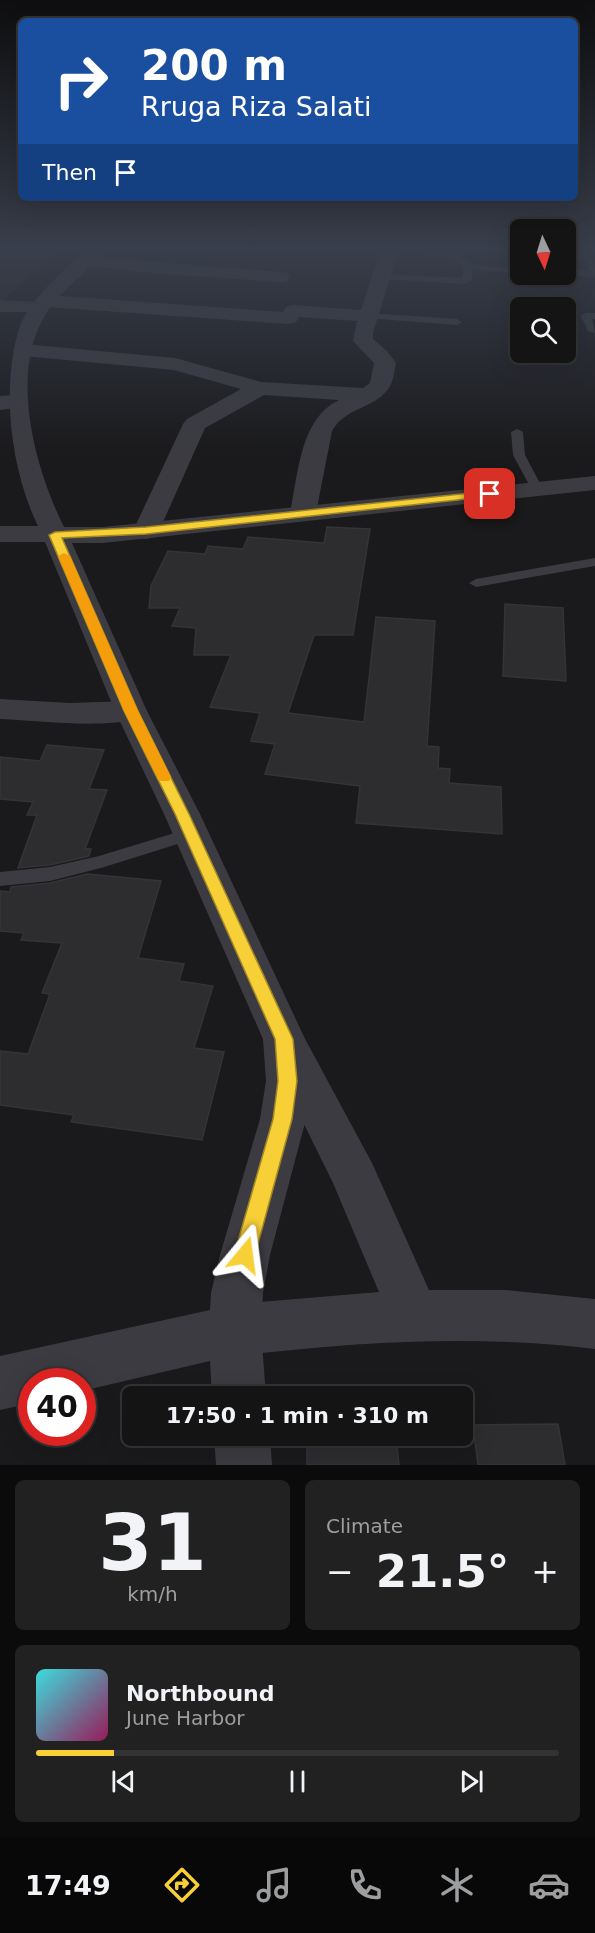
<!DOCTYPE html>
<meta charset="utf-8">
<style>
:root{--surface:#141415;--page:#212122;--text:#f1f3f6;--muted:#9d9ea0;--line:#333334;--accent:#f7cf37}
body{margin:0;font-family:"DejaVu Sans",sans-serif;background:var(--page);color:var(--text);height:100vh;display:flex;flex-direction:column;font-size:22px;white-space:nowrap}
*{box-sizing:border-box;margin:0}
p{font-size:20px;color:var(--muted)}
.icon{flex:none;width:33px;height:33px;fill:none;stroke:currentColor;stroke-width:2;stroke-linecap:round;stroke-linejoin:round}
.map{position:relative;height:1465px;overflow:hidden}
.panel{display:flex;flex-direction:column;gap:15px;padding:15px;background:#0b0b0c;flex:1}
.panel>*{flex:none}
.hud{position:absolute;left:18px;top:18px;width:560px;height:183px;border-radius:9px;box-shadow:0 6px 24px #0002,0 0 0 2px var(--line);background:#1a4fa0;color:#fff;overflow:hidden}
.needle{width:39px;rotate:176deg}
.tools{position:absolute;left:510px;top:219px;display:grid;gap:12px}
.tools a{display:grid;place-items:center;width:66px;height:66px;border-radius:9px;background:var(--surface);box-shadow:0 6px 24px #0002,0 0 0 2px var(--line);font-size:30px}
.speed{position:absolute;left:18px;top:1368px;display:flex;gap:12px;font-size:30px;font-weight:700;text-align:center}
.speed>*{display:grid;place-content:center;width:78px;height:78px;border-radius:50%;background:var(--surface);box-shadow:0 6px 24px #0002,0 0 0 2px var(--line);line-height:1}
.speed .limit{border:9px solid #d22;background:#fff;color:#111}
.pin{position:absolute;display:grid;place-items:center;width:51px;height:51px;color:#fff;margin:-26px;border-radius:12px;box-shadow:0 3px 9px #0006}
.me{position:absolute;width:66px;margin:-33px;rotate:16deg;stroke-linejoin:round;filter:drop-shadow(0 0 4px #0008)}
.turn{display:flex;align-items:center;gap:21px;height:126px;padding:0 24px;font-size:27px}
.turn .icon{width:78px;height:78px;stroke-width:2.5}
.turn b{display:block;font-size:42px;line-height:51px}
.then{display:flex;align-items:center;height:57px;padding:0 24px;background:#0003;gap:12px;font-size:22px}
.big{font-size:45px;font-weight:700;line-height:1.1}
.panel .card{flex:1;display:flex;flex-direction:column;justify-content:center;gap:9px;min-width:0;padding:0 21px;border-radius:9px;background:var(--page)}
.panel .dial{align-items:center;gap:0}
.dial b{font-size:78px;line-height:1}
.song{display:flex;align-items:center;gap:18px}
.cover{width:72px;height:72px;border-radius:9px;background:linear-gradient(135deg,hsl(180 70% 55%),hsl(330 70% 35%))}
.played{height:6px;border-radius:3px;background:linear-gradient(90deg,var(--accent) 15%,var(--line) 15%)}
.keys{display:flex;justify-content:space-around;direction:ltr}
.heat{display:flex;justify-content:space-between;align-items:center;font-size:33px;direction:ltr}
.panel .tiles{flex:1;display:grid;gap:15px;grid-template-columns:1fr 1fr}
.card:last-child{grid-column:span 2}
.trip{position:absolute;left:122px;top:1386px;width:351px;height:60px;border-radius:9px;background:var(--surface);box-shadow:0 6px 24px #0002,0 0 0 2px var(--line);font-weight:700;line-height:60px;text-align:center}
.tab-bar{display:flex;height:96px;justify-content:space-around;align-items:center;background:#080808;color:var(--muted)}
.tab-bar .icon{width:42px;height:42px}
.tab-bar .selected{color:var(--accent)}
.tab-bar b{font-size:27px;color:var(--text)}
.map>svg:first-child{display:block}
.built{fill:#262629}
.building{fill:#2d2d30;stroke:#343438;stroke-width:1.5}
.lines{fill:none;stroke-linecap:round;stroke-linejoin:round}
.service{fill:#3b3b41;fill-rule:evenodd}
.minor{fill:#3b3b41;fill-rule:evenodd}
.tertiary{fill:#3b3b41;fill-rule:evenodd}
.route{fill:#f7cf37;stroke:#a18724;stroke-width:1.5}
.slow{fill:#f59e0b}
</style>
<div class="map">
<svg width="595" height="1465" viewBox="0 0 595 1465">
<rect width="100%" height="100%" fill="#1a1a1c"/>
<path class="built" d="M0,248H59L3,301H0Z"/>
<g class="building">
<path d="M327,527L370,529L353,635H314L288,713L364,722L376,617L435,621L427,746L439,747L438,768L450,769L449,783L501,787L502,834L356,823L360,786L265,774L275,744L251,741L260,713L210,707L231,655H194L196,628L172,626L180,608H149L151,586L168,551L205,554L208,546L243,549L248,537L324,543Z"/>
<path d="M505,604L563,608L566,681L503,676Z"/>
<path d="M47,745L104,750L89,789L107,790L85,849H91L89,856L50,865L18,868L37,815H27L33,802L0,799V757L40,761Z"/>
<path d="M87,874L161,881L138,958L184,964L179,981L213,986L194,1048L224,1052L202,1140L71,1122L74,1115L0,1105V1051L28,1054L50,994L42,993L62,943L21,940L24,933L0,931V891L10,892L11,887L50,883Z"/>
<path d="M393,1391V1396H305V1393Z"/>
<path d="M558,1424L565,1465H478L473,1425Z"/>
<path d="M307,1436H396L399,1465H307Z"/>
</g>
<g class="lines">
<g class="service">
<path d="M386,248L452,250L460,253C470,271 502,266 520,267V273L473,270L471,281L466,284L381,279L378,278V274L462,278L464,268L451,256L390,251Z"/>
<path d="M578,248H586L595,266V278L565,274L566,269L589,271Z"/>
<path d="M368,313L457,319L462,322L457,325L365,318V314Z"/>
<path d="M595,313V319H592L595,333L588,331L581,316L586,313Z"/>
<path d="M517,429L523,432L525,455L543,489L541,492H533L513,455L511,432Z"/>
<path d="M595,558V566L476,587L469,583L476,579Z"/>
<path d="M191,828L197,830L200,834L197,838L101,868L50,881L0,886V872L50,867L99,856Z"/>
</g>
<g class="minor">
<path d="M381,248H399L373,333V339L387,351L396,363C394,371 394,379 390,386C377,409 346,406 332,431L316,513L312,518L303,521L294,518L290,513C298,475 300,418 339,400L264,395L205,428L159,531L155,537L146,539L137,537L133,531L183,424L187,419L241,389L174,370L23,356L16,354L13,350L16,346L23,344L175,358L261,382L363,388L370,383L374,363L353,341L357,321L299,317L296,322L289,324L48,307L46,312H0V300L37,302L39,297L46,295L283,312L286,307L293,305L361,310Z"/>
<path d="M84,256L281,272L287,273L290,277L287,281L281,282L162,274L78,265L75,261L78,257Z"/>
<path d="M15,395L23,397L26,402L23,407L0,410V396Z"/>
<path d="M0,699L70,703L131,701L142,704L147,711L142,718C99,729 45,721 0,719Z"/>
<path d="M289,1032L304,1037L372,1163L429,1290H505L595,1299V1349C474,1334 356,1342 235,1356L216,1348L209,1330L216,1312L235,1304L379,1292L333,1183L267,1049L274,1037Z"/>
</g>
<g class="tertiary">
<path d="M88,248H106C89,272 63,287 47,312C8,371 35,469 64,527H103L595,476V490L103,543H72L147,711L200,814L305,1039L310,1081L306,1119L270,1255L263,1293L261,1330L266,1396H212L210,1361L82,1391V1382H32V1403L0,1410V1356L210,1310L211,1293L220,1255L260,1119L266,1081L263,1039L164,814L115,711L45,542H0V526H38C10,469 0,383 21,323C36,293 64,271 88,248Z"/>
<path d="M214,1436H270L272,1465H216Z"/>
</g>
</g>
<linearGradient id="sky" x2="0" y2="1"><stop stop-color="#0e0e0f"/><stop offset="0.55" stop-color="#383e4b"/><stop offset="1" stop-color="#383e4b" stop-opacity="0"/></linearGradient>
<rect width="595" height="453" fill="url(#sky)"/>
<path class="route" d="M490,491L496,494L494,496L146,534L62,538L138,711L189,814L293,1039L297,1081L292,1119L255,1255L252,1262L245,1264L237,1262L234,1255L273,1119L278,1081L275,1039L175,814L124,711L49,535L55,532L146,527Z"/>
<path class="slow" d="M64,553L70,556L138,711L171,777L169,781H159L124,711L58,556Z"/>
</svg>
<div class="tools">
<a><svg class="needle" viewBox="-14 -14 28 28"><path d="M0-13l5 13h-10z" fill="#e53935"/><path d="M0 13l5-13h-10z" fill="#9d9ea0"/></svg></a>
<a><svg class="icon" aria-label="search" viewBox="0 0 24 24"><circle cx="10" cy="10" r="6"/><path d="M15 15l6 6"/></svg></a>
</div>
<div class="speed"><div class="limit">40</div></div>
<div class="pin" style="left:490px;top:494px;background:#d93025"><svg class="icon" aria-label="arrive" viewBox="0 0 24 24"><path d="M6 21V4h12l-3 4 3 4H6"/></svg></div>
<svg class="me" style="left:245px;top:1255px" viewBox="-20 -20 40 40"><path d="M0-17L14 15 0 8-14 15z" fill="#f7cf37" stroke="#fff" stroke-width="4"/></svg>
<div class="trip">17:50 · 1 min · 310 m</div>
<div class="hud">
<div class="turn"><svg class="icon" aria-label="right" viewBox="0 0 24 24"><path d="M7 20v-9h11M14 6l5 5-5 5"/></svg><div><b>200 m</b>Rruga Riza Salati</div></div>
<div class="then">Then<svg class="icon" aria-label="arrive" viewBox="0 0 24 24"><path d="M6 21V4h12l-3 4 3 4H6"/></svg></div>
</div>
</div>
<section class="panel">
<div class="tiles">
<div class="card dial"><b>31</b><p>km/h</p></div>
<div class="card"><p>Climate</p>
<div class="heat"><a>−</a><b class="big">21.5°</b><a>+</a></div>
</div>
<div class="card">
<div class="song"><i class="cover"></i><div><b>Northbound</b><p>June Harbor</p></div></div>
<div class="played"></div>
<div class="keys"><svg class="icon" aria-label="previous" viewBox="0 0 24 24"><path d="M18 5L8 12l10 7zM5 5v14"/></svg><svg class="icon" aria-label="pause" viewBox="0 0 24 24"><path d="M8 5v14M16 5v14"/></svg><svg class="icon" aria-label="next" viewBox="0 0 24 24"><path d="M6 5l10 7-10 7zM19 5v14"/></svg></div>
</div>
</div>
</section>
<nav class="tab-bar">
<b>17:49</b>
<svg class="icon selected" aria-label="directions" viewBox="0 0 24 24"><path d="M12 3l9 9-9 9-9-9zM9 14v-3h6M13 9l2 2-2 2"/></svg>
<svg class="icon" aria-label="music" viewBox="0 0 24 24"><path d="M9 18V5l10-2v13"/><circle cx="6" cy="18" r="3"/><circle cx="16" cy="16" r="3"/></svg>
<svg class="icon" aria-label="phone" viewBox="0 0 24 24"><path d="M5 4h4l2 5-3 2q2 4 5 5l2-3 5 2v4C11 20 4 13 5 4z"/></svg>
<svg class="icon" aria-label="climate" viewBox="0 0 24 24"><path d="M12 3v18M4 7l16 10M4 17L20 7"/></svg>
<svg class="icon" aria-label="car" viewBox="0 0 24 24"><path d="M5 17H2v-5l4-1 3-4h7l3 4 3 1v5h-3M9 17h6M6 11h13"/><circle cx="7" cy="17" r="2"/><circle cx="17" cy="17" r="2"/></svg>
</nav>
